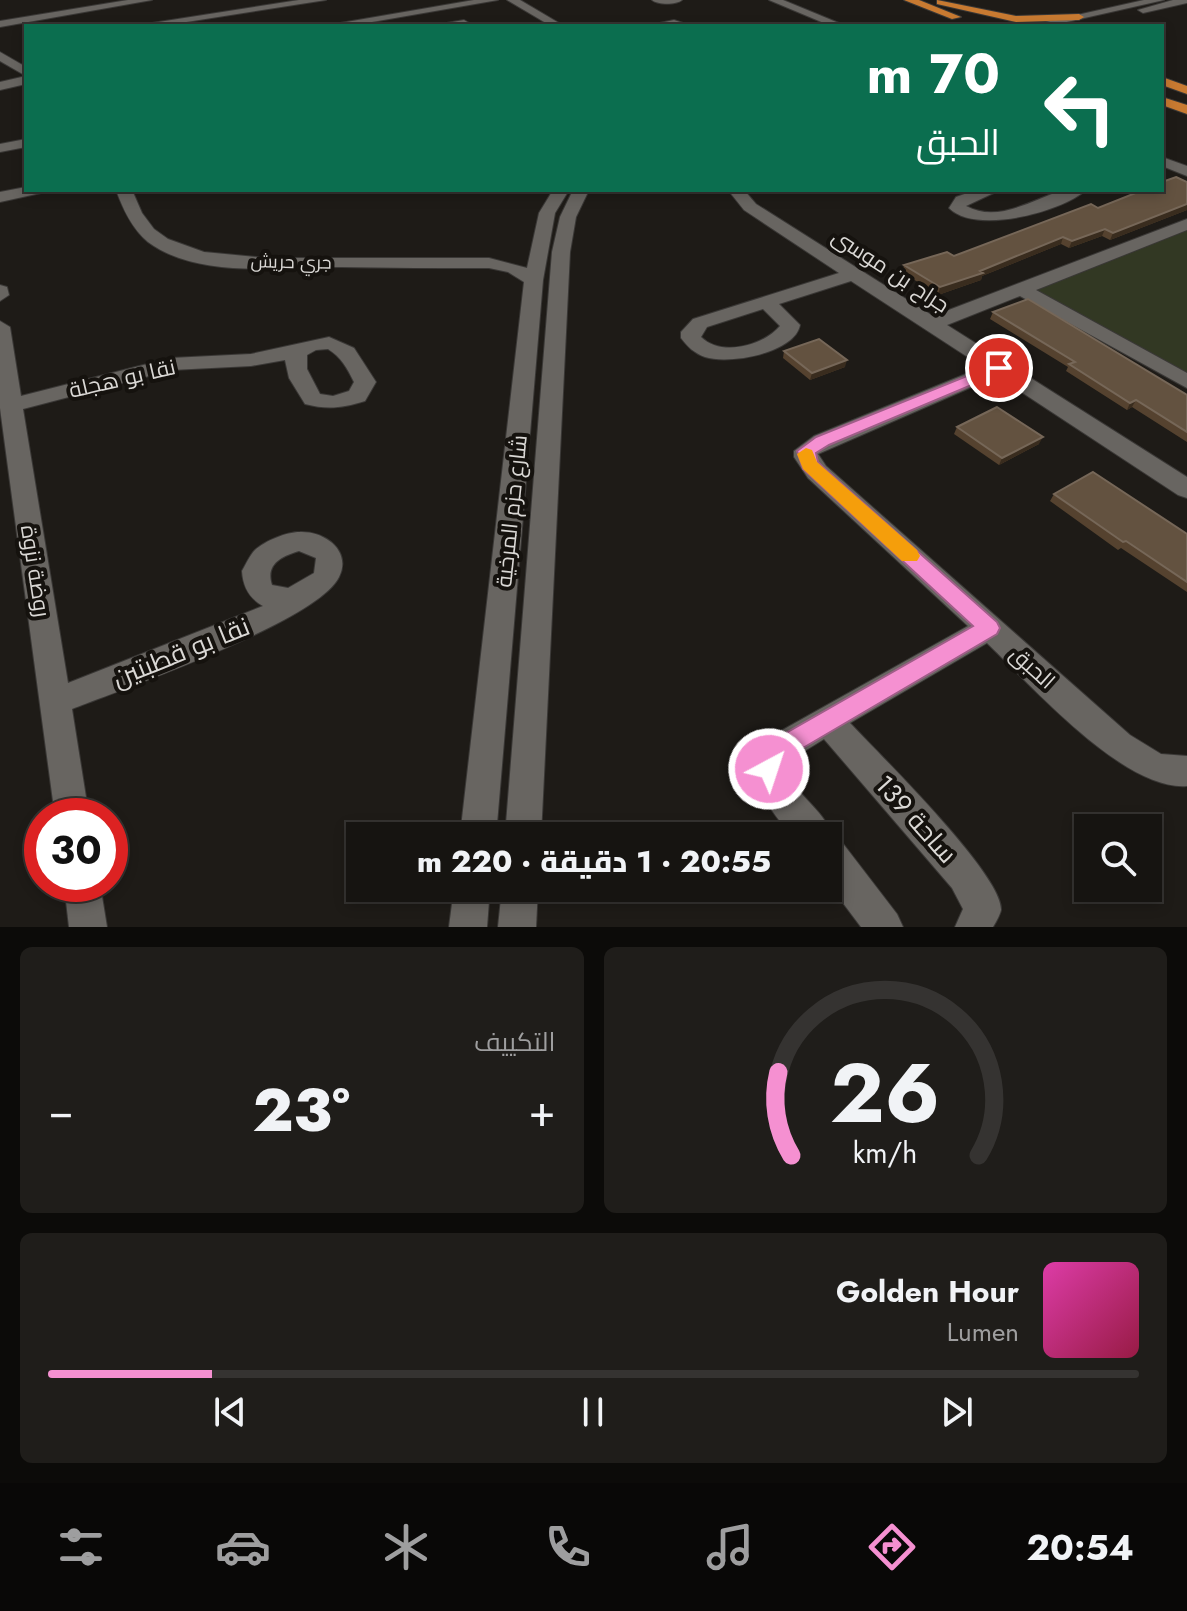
<!DOCTYPE html>
<html lang="ar">
<meta charset="utf-8">
<style>
:root{--surface:#161411;--page:#1f1d1a;--text:#f1f3f6;--muted:#9e9e9f;--line:#353331;--accent:#f590d1}
body{margin:0;font-family:Jost,Cairo,sans-serif;background:var(--page);color:var(--text);direction:rtl;height:100vh;display:flex;flex-direction:column;font-size:30px;white-space:nowrap}
*{box-sizing:border-box;margin:0}
p{font-size:26px;color:var(--muted)}
.icon{flex:none;width:44px;height:44px;fill:none;stroke:currentColor;stroke-width:2;stroke-linecap:round;stroke-linejoin:round}
.map{position:relative;height:927px;overflow:hidden;direction:ltr}
.drawer{display:flex;flex-direction:column;gap:20px;padding:20px;background:#0c0b09;flex:1}
.drawer>*{flex:none}
.guide{position:absolute;left:24px;top:24px;width:1140px;height:168px;border-radius:0px;box-shadow:0 4px 12px #0003,0 0 0 2px var(--line);direction:rtl;background:#0b6e4f;color:#fff;overflow:hidden}
.fabs{position:absolute;left:1074px;top:814px;display:grid;gap:16px}
.fabs a{display:grid;place-items:center;width:88px;height:88px;border-radius:0px;background:var(--surface);box-shadow:0 4px 12px #0003,0 0 0 2px var(--line);font-size:40px}
.speed{position:absolute;left:24px;top:798px;display:flex;gap:16px;font-size:40px;font-weight:700;text-align:center}
.speed>*{display:grid;place-content:center;width:104px;height:104px;border-radius:50%;background:var(--surface);box-shadow:0 4px 12px #0003,0 0 0 2px var(--line);line-height:1}
.speed .limit{border:12px solid #d22;background:#fff;color:#111}
.pin{position:absolute;display:grid;place-items:center;width:68px;height:68px;color:#fff;margin:-34px;border:4px solid #fff;border-radius:50%;box-shadow:0 2px 8px #0007}
.me{position:absolute;width:88px;margin:-44px;rotate:40deg;stroke-linejoin:round;filter:drop-shadow(0 0 6px #0008)}
.turn{display:flex;align-items:center;gap:28px;height:168px;padding:0 32px;font-size:36px}
.turn .icon{width:104px;height:104px;stroke-width:2.5}
.turn b{display:block;font-size:56px;line-height:68px}
.big{font-size:60px;font-weight:800;line-height:1.1}
.drawer .tile{flex:1;display:flex;flex-direction:column;justify-content:center;gap:12px;min-width:0;padding:0 28px;border-radius:12px;background:var(--page)}
.drawer .dial{align-items:center;gap:0}
.dial svg{height:208px;overflow:visible;fill:none;stroke:var(--line);stroke-width:7;stroke-linecap:round;text-anchor:middle}
.dial text{fill:var(--text);stroke:none}
.song{display:flex;align-items:center;gap:24px}
.cover{width:96px;height:96px;border-radius:12px;background:linear-gradient(135deg,hsl(320 70% 55%),hsl(340 70% 35%))}
.played{height:8px;border-radius:4px;background:linear-gradient(90deg,var(--accent) 15%,var(--line) 15%)}
.keys{display:flex;justify-content:space-around;direction:ltr}
.heat{display:flex;justify-content:space-between;align-items:center;font-size:44px;direction:ltr}
.drawer .tiles{flex:1;display:grid;gap:20px;grid-template-columns:1fr 1fr}
.tile:last-child{grid-column:span 2}
.trip{position:absolute;left:346px;top:822px;width:496px;height:80px;border-radius:0px;background:var(--surface);box-shadow:0 4px 12px #0003,0 0 0 2px var(--line);font-weight:800;line-height:80px;text-align:center;direction:rtl}
.tab-bar{display:flex;height:128px;justify-content:space-around;align-items:center;background:#090807;color:var(--muted)}
.tab-bar .icon{width:56px;height:56px}
.tab-bar .selected{color:var(--accent)}
.tab-bar b{font-size:36px;color:var(--text)}
.map>svg:first-child{display:block}
.green{fill:#323823}
.lines{fill:none;stroke-linecap:round;stroke-linejoin:round}
.minor-casing{stroke:#3a3836;stroke-width:2}
.highway-casing{stroke:#3a3836;stroke-width:2}
.minor{fill:#686561;fill-rule:evenodd}
.highway{fill:#c87a31;fill-rule:evenodd}
.wall{fill:#55422f}
.shaded-wall{fill:#392c1e}
.building{fill:#635240;stroke:#766758;stroke-width:2}
.route{fill:#f590d1;stroke:#9f5e88;stroke-width:2}
.slow{fill:#f59e0b}
.labels{text-anchor:middle;dominant-baseline:central;stroke-width:8;stroke-linejoin:round;paint-order:stroke}
.far-street-label{font-size:18px;fill:#dad8d5;stroke:#15120e}
.street-label{font-size:22px;fill:#dad8d5;stroke:#15120e}
.near-street-label{font-size:26px;fill:#dad8d5;stroke:#15120e}
</style>
<div class="map">
<svg width="1187" height="927" viewBox="0 0 1187 927">
<rect width="100%" height="100%" fill="#1e1b17"/>
<path class="green" d="M1187,229V379L1030,291Z"/>
<g class="lines">
<g class="minor-casing">
<g id="minor">
<path d="M128,0H152L0,27V21Z"/>
<path d="M299,0H326L161,26H133Z"/>
<path d="M474,0H498L349,26H323Z"/>
<path d="M507,0H520L564,26H551Z"/>
<path d="M652,0H682C676,5 658,5 652,0Z"/>
<path d="M769,0H783L846,26H831Z"/>
<path d="M1144,0H1164L1049,26H1028Z"/>
<path d="M1173,0H1187V3L1143,13L1138,10Z"/>
<path d="M464,20L469,23L468,25L441,24Z"/>
<path d="M674,20L692,26H654L655,24Z"/>
<path d="M0,52L26,67V76L0,61Z"/>
<path d="M26,76V84L0,90V82Z"/>
<path d="M26,139V147L0,152V144Z"/>
<path d="M1162,157L1187,166V176L1162,166Z"/>
<path d="M26,187V190H43L41,193L0,202V192Z"/>
<path d="M116,190H132L142,213L154,229L168,239L204,252L267,258H489L527,268L539,213L553,190H569L555,213L543,280L496,836H460L524,282L508,272L489,268C440,268 390,268 341,267C283,267 197,279 148,242C132,229 123,209 116,190Z"/>
<path d="M573,190H589L576,217L570,252L541,836H505L552,252L560,217Z"/>
<path d="M728,190H744L756,204L933,316L1187,219V230L1036,290L1187,373V388L1020,296L947,325L1187,477V498L1178,495L997,376L818,454L826,466L1130,735L1161,754L1187,756V786C1124,791 1032,686 987,643L850,723C878,753 1003,875 1001,910C1000,915 996,922 993,927H955L963,909L952,888L824,739L787,762C788,794 827,808 832,838L841,841L897,914L903,927H861L828,883V836H792C769,809 745,779 761,742L968,626L808,478L794,457V451L814,436L983,367L851,281L779,304L800,325C795,353 729,365 705,357C694,353 688,347 681,338V332L693,319L839,273L744,210ZM763,309L780,326C763,346 721,357 701,337L707,327Z"/>
<path d="M976,190H1000L966,206C997,223 1030,201 1060,191C1068,189 1077,190 1086,190C1062,212 975,235 949,208L956,197Z"/>
<path d="M0,285L7,287L9,295L0,301Z"/>
<path d="M0,321L10,327L21,396L171,358L251,354L329,337L354,348L376,382L365,401C342,408 328,410 305,404L289,378L285,360L251,366L172,370L23,409L68,683L263,606C249,598 243,587 242,571C246,564 250,555 255,550C265,541 286,532 300,532C325,531 352,551 339,577C318,621 125,688 72,709L89,816H55L0,408ZM328,349C341,357 347,368 354,382L349,391L333,396L320,394L307,369V355L316,350ZM299,551L316,558L314,573L288,588L272,585C265,564 282,556 299,551Z"/>
<path d="M64,884H100L107,927H69Z"/>
<path d="M454,888H490L487,927H449Z"/>
<path d="M502,888H538L536,927H498Z"/>
</g>
</g>
<g class="highway-casing">
<g id="highway">
<path d="M904,0H919L961,17L952,19Z"/>
<path d="M937,0L1016,16L1079,14L1084,17L1079,20L1016,22L937,4Z"/>
<path d="M1162,77L1187,86V94L1162,85Z"/>
<path d="M1162,97L1187,105V114L1162,105Z"/>
</g>
</g>
<use href="#minor" class="minor"/>
<use href="#highway" class="highway"/>
</g>
<g class="wall">
<path d="M1187,182V210L1110,240L1102,236L1069,248L1061,244L982,276L981,280L938,295L902,272L904,265L954,256L1098,208Z"/>
<path d="M993,312L1187,395V442L1132,407L1127,410L1066,371L1068,367L990,319Z"/>
<path d="M784,351L845,367L810,380L783,358Z"/>
<path d="M957,427L1039,444L999,465L954,434Z"/>
<path d="M1054,494L1187,534V592L1121,548L1118,550L1050,501Z"/>
</g>
<g class="shaded-wall">
<path d="M1187,204V210L1110,240L1113,233Z"/>
<path d="M1105,229L1102,236L1069,248L1072,241Z"/>
<path d="M1063,237L1061,244L982,276L981,280L938,295L940,287Z"/>
<path d="M847,360L845,367L810,380L812,373Z"/>
<path d="M1136,400L1132,407L1127,410L1130,403Z"/>
<path d="M1043,437L1039,444L999,465L1002,458Z"/>
</g>
<g class="building">
<path d="M1176,177L1187,182V204L1113,233L1105,229L1072,241L1063,237L980,271L983,273L940,287L904,265L947,252L954,256L1091,204L1098,208L1143,190H1162V182Z"/>
<path d="M1028,299L1187,395V432L1136,400L1130,403L1069,364L1075,362L993,312Z"/>
<path d="M819,339L847,360L812,373L784,351Z"/>
<path d="M997,407L1043,437L1002,458L957,427Z"/>
<path d="M1093,472L1187,534V582L1126,541L1123,542L1054,494Z"/>
</g>
<path class="route" d="M999,363L1007,368L1005,371L829,445L816,453L818,462L823,467L997,622L1000,628L997,634L791,755L784,760L778,777L769,781L760,777L756,769L765,745L973,626L803,469L797,451L816,437Z"/>
<path class="slow" d="M806,448L812,450L817,462L917,550L920,556L917,561H902L803,469L797,454Z"/>
<g class="labels">
<g class="far-street-label">
<text transform="translate(291 262) rotate(1)">جري حريش</text>
</g>
<g class="street-label">
<text transform="translate(891 270) rotate(33)">جراح بن موسى</text>
<text transform="translate(122 378) rotate(-13)">نقا بو هجلة</text>
<text transform="translate(511 511) rotate(-84)">شارع حزم المرخية</text>
<text transform="translate(36 571) rotate(81)">روضة نزوة</text>
<text transform="translate(1033 667) rotate(42)">الحبق</text>
</g>
<g class="near-street-label">
<text transform="translate(181 652) rotate(-22)">نقا بو قطبتين</text>
<text transform="translate(916 819) rotate(48)">ساحة 139</text>
</g>
</g>
</svg>
<div class="fabs">
<a><svg class="icon" aria-label="search" viewBox="0 0 24 24"><circle cx="10" cy="10" r="6"/><path d="M15 15l6 6"/></svg></a>
</div>
<div class="speed"><div class="limit">30</div></div>
<div class="pin" style="left:999px;top:368px;background:#d93025"><svg class="icon" aria-label="arrive" viewBox="0 0 24 24"><path d="M6 21V4h12l-3 4 3 4H6"/></svg></div>
<svg class="me" style="left:769px;top:769px" viewBox="-20 -20 40 40"><circle r="17" fill="#f590d1" stroke="#fff" stroke-width="3"/><path d="M0-11L8 9 0 5-8 9z" fill="#fff"/></svg>
<div class="trip">20:55 · 1 دقيقة · 220 m</div>
<div class="guide">
<div class="turn"><svg class="icon" aria-label="left" viewBox="0 0 24 24"><path d="M17 20v-9H6M10 6l-5 5 5 5"/></svg><div><b>70 m</b>الحبق</div></div>
</div>
</div>
<section class="drawer">
<div class="tiles">
<div class="tile dial"><svg viewBox="0 0 100 80">
<path d="M14 69A42 42 0 1 1 86 69"/>
<path d="M14 69A42 42 0 0 1 9 37" stroke="#f590d1"/>
<text x="50" y="56" font-size="32" font-weight="700">26</text>
<text x="50" y="72" font-size="11">km/h</text>
</svg></div>
<div class="tile"><p>التكييف</p>
<div class="heat"><a>−</a><b class="big">23°</b><a>+</a></div>
</div>
<div class="tile">
<div class="song"><i class="cover"></i><div><b>Golden Hour</b><p>Lumen</p></div></div>
<div class="played"></div>
<div class="keys"><svg class="icon" aria-label="previous" viewBox="0 0 24 24"><path d="M18 5L8 12l10 7zM5 5v14"/></svg><svg class="icon" aria-label="pause" viewBox="0 0 24 24"><path d="M8 5v14M16 5v14"/></svg><svg class="icon" aria-label="next" viewBox="0 0 24 24"><path d="M6 5l10 7-10 7zM19 5v14"/></svg></div>
</div>
</div>
</section>
<nav class="tab-bar">
<b>20:54</b>
<svg class="icon selected" aria-label="directions" viewBox="0 0 24 24"><path d="M12 3l9 9-9 9-9-9zM9 14v-3h6M13 9l2 2-2 2"/></svg>
<svg class="icon" aria-label="music" viewBox="0 0 24 24"><path d="M9 18V5l10-2v13"/><circle cx="6" cy="18" r="3"/><circle cx="16" cy="16" r="3"/></svg>
<svg class="icon" aria-label="phone" viewBox="0 0 24 24"><path d="M5 4h4l2 5-3 2q2 4 5 5l2-3 5 2v4C11 20 4 13 5 4z"/></svg>
<svg class="icon" aria-label="climate" viewBox="0 0 24 24"><path d="M12 3v18M4 7l16 10M4 17L20 7"/></svg>
<svg class="icon" aria-label="car" viewBox="0 0 24 24"><path d="M5 17H2v-5l4-1 3-4h7l3 4 3 1v5h-3M9 17h6M6 11h13"/><circle cx="7" cy="17" r="2"/><circle cx="17" cy="17" r="2"/></svg>
<svg class="icon" aria-label="filters" viewBox="0 0 24 24"><path d="M4 7h16M4 17h16"/><circle cx="9" cy="7" r="2"/><circle cx="15" cy="17" r="2"/></svg>
</nav>
